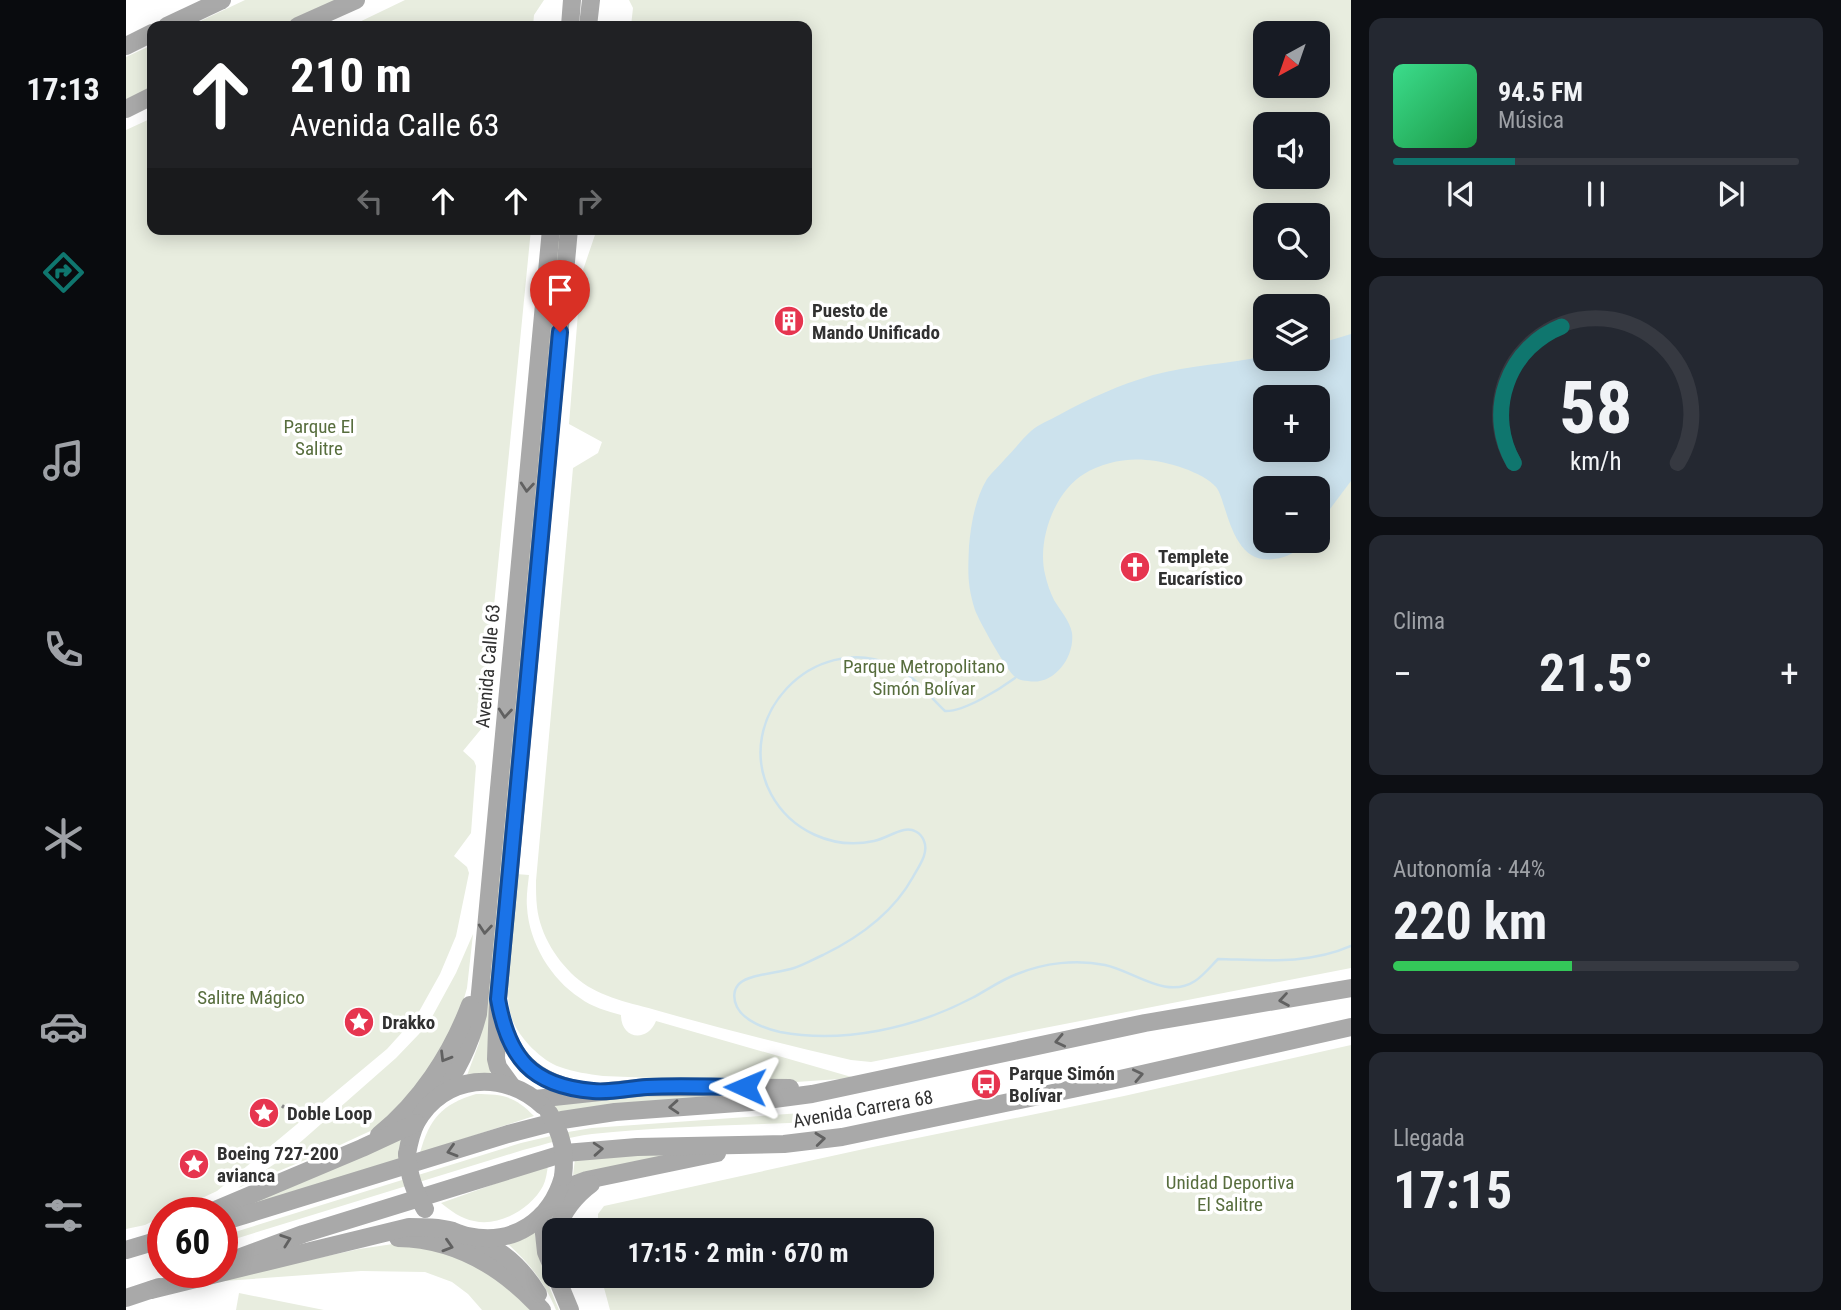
<!DOCTYPE html>
<html lang="es">
<meta charset="utf-8">
<style>
:root{--surface:#171b24;--page:#242831;--text:#f1f3f6;--muted:#9ea1a6;--line:#363941;--accent:#0f766e}
body{margin:0;font-family:"Roboto Condensed",sans-serif;background:var(--page);color:var(--text);height:100vh;display:flex;flex-direction:column;font-size:26px;white-space:nowrap}
*{box-sizing:border-box;margin:0}
p{font-size:23px;color:var(--muted)}
.icon{flex:none;width:38px;height:38px;fill:none;stroke:currentColor;stroke-width:2;stroke-linecap:round;stroke-linejoin:round}
.map{position:relative;flex:1;overflow:hidden}
.side{display:flex;flex-direction:column;gap:18px;padding:18px;background:#0d0f14;width:490px}
.side>*{flex:none}
.top-card{position:absolute;left:21px;top:21px;width:665px;height:214px;border-radius:14px;box-shadow:0 4px 18px #0003;background:#202124;color:#fff;overflow:hidden}
.needle{width:46px;rotate:220deg}
.buttons{position:absolute;left:1127px;top:21px;display:grid;gap:14px}
.buttons a{display:grid;place-items:center;width:77px;height:77px;border-radius:14px;background:var(--surface);box-shadow:0 4px 18px #0003;font-size:35px}
.speed{position:absolute;left:21px;top:1197px;display:flex;gap:14px;font-size:35px;font-weight:700;text-align:center}
.speed>*{display:grid;place-content:center;width:91px;height:91px;border-radius:50%;background:var(--surface);box-shadow:0 4px 18px #0003;line-height:1}
.speed .limit{border:10px solid #d22;background:#fff;color:#111}
.pin{position:absolute;display:grid;place-items:center;width:60px;height:60px;color:#fff;margin:-72px -30px;border-radius:50% 50% 50% 0;rotate:-45deg;box-shadow:0 0 7px #0007}
.pin .icon{rotate:45deg}
.me{position:absolute;width:77px;margin:-38px;rotate:271deg;stroke-linejoin:round;filter:drop-shadow(0 0 5px #0008)}
.turn{display:flex;align-items:center;gap:24px;height:147px;padding:0 28px;font-size:32px}
.turn .icon{width:91px;height:91px;stroke-width:2.5}
.turn b{display:block;font-size:49px;line-height:60px}
.lanes{display:flex;align-items:center;height:66px;padding:0 28px;background:#0003;justify-content:center;gap:35px;direction:ltr}
.lanes .off{opacity:.35}
.big{font-size:52px;font-weight:700;line-height:1.1}
.side .card{flex:1;display:flex;flex-direction:column;justify-content:center;gap:10px;min-width:0;padding:0 24px;border-radius:14px;background:var(--page)}
.side .dial{align-items:center;gap:0}
.dial svg{height:182px;overflow:visible;fill:none;stroke:var(--line);stroke-width:7;stroke-linecap:round;text-anchor:middle}
.dial text{fill:var(--text);stroke:none}
.song{display:flex;align-items:center;gap:21px}
.cover{width:84px;height:84px;border-radius:10px;background:linear-gradient(135deg,hsl(150 70% 55%),hsl(140 70% 35%))}
.played{height:7px;border-radius:4px;background:linear-gradient(90deg,var(--accent) 30%,var(--line) 30%)}
.keys{display:flex;justify-content:space-around;direction:ltr}
.heat{display:flex;justify-content:space-between;align-items:center;font-size:38px;direction:ltr}
.charge{height:10px;border-radius:5px;background:linear-gradient(90deg,#34c759 44%,var(--line) 0)}
.trip{position:absolute;left:416px;top:1218px;width:392px;height:70px;border-radius:14px;background:var(--surface);box-shadow:0 4px 18px #0003;font-weight:700;line-height:70px;text-align:center}
main{display:flex;flex:1;min-height:0}
.menu{display:flex;flex-direction:column;width:126px;justify-content:space-around;align-items:center;background:#090b0e;color:var(--muted)}
.menu .icon{width:49px;height:49px}
.menu .on{color:var(--accent)}
.menu b{font-size:32px;color:var(--text)}
.map>svg:first-child{display:block}
.green{fill:#e8eddf;fill-rule:evenodd}
.water{fill:#cce2ed;fill-rule:evenodd}
.lines{fill:none;stroke-linecap:round;stroke-linejoin:round}
.stream{stroke:#cce2ed;stroke-width:2.5}
.major{stroke:#a9a9a9;stroke-width:18}
.rail{stroke:#868686;stroke-width:2.5;stroke-dasharray:7 5;stroke-linecap:butt}
.major-bridge{stroke:#a9a9a9;stroke-width:18}
.oneway{stroke:#616161}
.route-casing{stroke:#114b97;stroke-width:18}
.route{stroke:#1a73e8;stroke-width:12}
.labels{text-anchor:middle;dominant-baseline:central;stroke-width:7;stroke-linejoin:round;paint-order:stroke}
.poi-label{font-size:19px;font-weight:bold;fill:#313131;stroke:#fff;text-anchor:start}
.park-label{font-size:19px;fill:#576d3d;stroke:#fff}
.street-label{font-size:19px;fill:#313131;stroke:#fff}
</style>
<main>
<nav class="menu">
<b>17:13</b>
<svg class="icon on" aria-label="directions" viewBox="0 0 24 24"><path d="M12 3l9 9-9 9-9-9zM9 14v-3h6M13 9l2 2-2 2"/></svg>
<svg class="icon" aria-label="music" viewBox="0 0 24 24"><path d="M9 18V5l10-2v13"/><circle cx="6" cy="18" r="3"/><circle cx="16" cy="16" r="3"/></svg>
<svg class="icon" aria-label="phone" viewBox="0 0 24 24"><path d="M5 4h4l2 5-3 2q2 4 5 5l2-3 5 2v4C11 20 4 13 5 4z"/></svg>
<svg class="icon" aria-label="climate" viewBox="0 0 24 24"><path d="M12 3v18M4 7l16 10M4 17L20 7"/></svg>
<svg class="icon" aria-label="car" viewBox="0 0 24 24"><path d="M5 17H2v-5l4-1 3-4h7l3 4 3 1v5h-3M9 17h6M6 11h13"/><circle cx="7" cy="17" r="2"/><circle cx="17" cy="17" r="2"/></svg>
<svg class="icon" aria-label="filters" viewBox="0 0 24 24"><path d="M4 7h16M4 17h16"/><circle cx="9" cy="7" r="2"/><circle cx="15" cy="17" r="2"/></svg>
</nav>
<div class="map">
<svg width="1225" height="1310" viewBox="0 0 1225 1310">
<rect width="100%" height="100%" fill="#fff"/>
<g class="green">
<path d="M119,0H212L157,26H64Z"/>
<path d="M279,0H418L408,15L407,26H225Z"/>
<path d="M503,0H1225V968L745,1062L725,1060C660,1045 596,1029 533,1011C506,1003 475,998 453,980C432,963 414,935 411,907C410,899 410,889 410,881L447,468L472,453L476,442L443,424L455,276L471,229H681V26H505L507,8ZM1139,33H1192V86H1139ZM1139,124H1192V177H1139ZM1139,215H1192V268H1139ZM1139,306H1192V359H1139ZM1139,397H1192V450H1139ZM1139,488H1192V541H1139Z"/>
<path d="M26,45V88L0,100V57Z"/>
<path d="M26,118V229H405L356,728L337,751L348,761L350,766L345,833L328,856L341,867L343,873L330,936L314,974L290,1017L261,1049L91,1191L44,1213H37V1216L19,1225L0,1229V130Z"/>
<path d="M431,229H435L362,1054L365,1076L340,1078L353,1043L357,1020Z"/>
<path d="M390,874L403,875C402,885 400,897 401,907C403,943 425,979 454,998C466,1007 481,1011 495,1015C495,1039 521,1043 530,1021L729,1078L655,1083L477,1076C462,1074 448,1072 434,1067C416,1061 393,1038 386,1019C379,997 383,972 384,949C386,924 388,899 390,874Z"/>
<path d="M347,934L341,988L333,1016L307,1067L253,1127L201,1151L112,1188L153,1161L270,1058L293,1034L306,1017L330,973Z"/>
<path d="M1225,1045V1310H484L477,1284V1276H796V1230H472V1214L478,1206L747,1147L998,1096Z"/>
<path d="M544,1092L608,1095L434,1114L424,1104Z"/>
<path d="M350,1094C376,1094 389,1096 408,1116L294,1153C303,1119 316,1104 350,1094Z"/>
<path d="M765,1101L767,1109L719,1119L692,1122C617,1125 540,1126 466,1134C442,1137 420,1144 397,1150L96,1243V1236L395,1143L442,1132L466,1128L690,1112L718,1109Z"/>
<path d="M276,1138L274,1160L96,1215Z"/>
<path d="M572,1151L447,1175L449,1159Z"/>
<path d="M422,1165C421,1172 420,1180 417,1186C405,1209 373,1227 348,1221C335,1219 324,1210 315,1203Z"/>
<path d="M409,1231C411,1259 422,1284 433,1310H430C419,1283 404,1264 382,1244L397,1239Z"/>
<path d="M267,1244C284,1246 304,1246 320,1252C349,1261 386,1286 404,1310H356L342,1294L326,1282L299,1272L235,1271L84,1282L233,1249Z"/>
<path d="M113,1293L198,1310H110Z"/>
</g>
<path class="water" d="M1225,334V481L1192,525V488H1139V541H1179C1169,553 1163,557 1148,559C1116,564 1106,531 1098,506C1096,500 1094,492 1090,487C1077,472 1040,461 1020,460C999,458 976,463 958,474C928,492 911,541 919,574C921,583 924,592 928,600C934,610 944,621 946,633C949,657 928,686 902,681C897,681 890,679 887,675C879,667 853,621 849,610C841,585 842,572 843,546C845,524 849,499 861,479C866,472 874,465 879,459C888,450 896,439 905,431C913,424 924,420 933,415C964,398 993,385 1027,375C1064,365 1102,364 1139,356V359H1192V344ZM1139,397H1192V450H1139Z"/>
<g class="lines">
<path class="stream" d="M889,678C874,689 838,712 819,711C803,696 787,674 766,665C687,631 605,718 645,794C665,831 707,850 748,841C758,839 768,832 778,830C787,828 795,833 798,841C803,853 793,866 787,877C767,913 734,937 697,955C688,959 678,965 668,968C653,973 624,974 614,983C607,989 607,999 611,1007C618,1021 640,1029 654,1032C717,1044 789,1028 846,998C861,990 875,980 891,974C918,963 950,959 979,965C1008,971 1040,1000 1069,981C1078,975 1085,966 1092,959C1137,960 1182,965 1225,946"/>
<g class="major">
<path d="M41,26L96,0"/>
<path d="M172,26L230,0"/>
<path d="M444,26L446,0"/>
<path d="M462,26L465,0"/>
<path d="M0,46L26,33"/>
<path d="M0,109L26,96"/>
<path d="M375,1017C386,1059 409,1081 451,1089"/>
<path d="M385,1085L372,1067L370,1059L372,999L443,229"/>
<path d="M312,1097C331,1072 344,1045 352,1014L425,229"/>
<path d="M409,1099L521,1087L664,1088"/>
<path d="M253,1135C294,1102 325,1055 344,1005"/>
<path d="M281,1154C283,1143 285,1133 290,1123C317,1074 378,1069 417,1106"/>
<path d="M430,1198L450,1184L461,1180L591,1153"/>
<path d="M82,1213L236,1148L290,1123"/>
<path d="M416,1215L420,1252L444,1310"/>
<path d="M96,1222L382,1134L436,1120L489,1112L625,1102L686,1094L1019,1023L1225,988"/>
<path d="M431,1230C436,1212 450,1195 465,1184"/>
<path d="M272,1238C330,1239 378,1268 416,1310"/>
<path d="M350,1239C376,1250 397,1269 412,1294"/>
<path d="M0,1250L37,1239"/>
<path d="M96,1264L177,1234L439,1153L511,1147L658,1144L716,1137L994,1079L1225,1027"/>
<path d="M25,1290L283,1227C298,1227 313,1227 327,1231C332,1233 337,1235 342,1236C388,1246 425,1220 437,1177"/>
<path d="M0,1298L33,1287"/>
</g>
<path class="rail" d="M156,1108L158,1105"/>
<g class="major-bridge">
<path d="M423,1113C436,1134 440,1152 437,1177"/>
<path d="M281,1154C283,1176 288,1191 299,1209"/>
</g>
</g>
<defs><path id="oneway-chevron" d="M-2-3.5L2.5 0L-2 3.5" fill="none" stroke-width="1.6" stroke-linecap="round" stroke-linejoin="round" transform="scale(1.75)"/></defs>
<g class="oneway">
<use href="#oneway-chevron" transform="translate(401 487) rotate(95)"/>
<use href="#oneway-chevron" transform="translate(379 713) rotate(95)"/>
<use href="#oneway-chevron" transform="translate(359 929) rotate(95)"/>
<use href="#oneway-chevron" transform="translate(1158 1000) rotate(171)"/>
<use href="#oneway-chevron" transform="translate(934 1041) rotate(168)"/>
<use href="#oneway-chevron" transform="translate(319 1057) rotate(121)"/>
<use href="#oneway-chevron" transform="translate(1012 1075) rotate(-12)"/>
<use href="#oneway-chevron" transform="translate(548 1107) rotate(176)"/>
<use href="#oneway-chevron" transform="translate(694 1139) rotate(-6)"/>
<use href="#oneway-chevron" transform="translate(472 1149) rotate(-4)"/>
<use href="#oneway-chevron" transform="translate(326 1151) rotate(163)"/>
<use href="#oneway-chevron" transform="translate(160 1240) rotate(-20)"/>
<use href="#oneway-chevron" transform="translate(322 1246) rotate(17)"/>
</g>
<g class="lines">
<g class="route-casing">
<path id="route" d="M434,332L372,999C382,1057 405,1086 467,1091C484,1093 503,1088 521,1087C553,1085 586,1087 619,1087"/>
</g>
<use href="#route" class="route"/>
</g>
<defs>
<g id="building-disc" transform="scale(1.575)"><circle r="9.5" fill="#e6354f" stroke="#fff"/><path d="M-4-6H4V6H1V3H-1V6H-4ZM-2.5-4.3h1.7v1.8h-1.7ZM.8-4.3h1.7v1.8H.8ZM-2.5-1h1.7V.8h-1.7ZM.8-1h1.7V.8H.8Z" fill="#fff"/></g>
<g id="church-disc" transform="scale(1.575)"><circle r="9.5" fill="#e6354f" stroke="#fff"/><path d="M-1.2-6h2.4v3.5h3.3v2.4h-3.3V6h-2.4V-.1h-3.3v-2.4h3.3Z" fill="#fff"/></g>
<g id="sight-disc" transform="scale(1.575)"><circle r="9.5" fill="#e6354f" stroke="#fff"/><path d="M0-6L1.8-2.2L6-1.7L2.9 1.2L3.7 5.4L0 3.3L-3.7 5.4L-2.9 1.2L-6-1.7L-1.8-2.2Z" fill="#fff"/></g>
<g id="bus-disc" transform="scale(1.575)"><circle r="9.5" fill="#e6354f" stroke="#fff"/><path d="M-5-6H5V4H4V6H2V4H-2V6H-4V4H-5ZM-3.5-4V0h7V-4ZM-3.5 1.2v1.5H-2V1.2ZM2 1.2v1.5H3.5V1.2Z" fill="#fff"/></g>
</defs>
<g fill-rule="evenodd">
<use href="#building-disc" x="663" y="321"/>
<use href="#church-disc" x="1009" y="567"/>
<use href="#sight-disc" x="233" y="1022"/>
<use href="#bus-disc" x="860" y="1084"/>
<use href="#sight-disc" x="138" y="1113"/>
<use href="#sight-disc" x="68" y="1164"/>
</g>
<g class="labels">
<g class="poi-label">
<text x="686" y="310">Puesto de<tspan x="686" dy="22">Mando Unificado</tspan></text>
<text x="1032" y="556">Templete<tspan x="1032" dy="22">Eucarístico</tspan></text>
<text x="256" y="1022">Drakko</text>
<text x="883" y="1073">Parque Simón<tspan x="883" dy="22">Bolívar</tspan></text>
<text x="161" y="1113">Doble Loop</text>
<text x="91" y="1153">Boeing 727-200<tspan x="91" dy="22">avianca</tspan></text>
</g>
<g class="park-label">
<text x="193" y="426">Parque El<tspan x="193" dy="22">Salitre</tspan></text>
<text x="798" y="666">Parque Metropolitano<tspan x="798" dy="22">Simón Bolívar</tspan></text>
<text x="125" y="997">Salitre Mágico</text>
<text x="1104" y="1182">Unidad Deportiva<tspan x="1104" dy="22">El Salitre</tspan></text>
</g>
<g class="street-label">
<text transform="translate(362 666) rotate(-85)">Avenida Calle 63</text>
<text transform="translate(737 1109) rotate(-10)">Avenida Carrera 68</text>
</g>
</g>
</svg>
<div class="buttons">
<a><svg class="needle" viewBox="-14 -14 28 28"><path d="M0-13l5 13h-10z" fill="#e53935"/><path d="M0 13l5-13h-10z" fill="#9ea1a6"/></svg></a>
<a><svg class="icon" aria-label="sound" viewBox="0 0 24 24"><path d="M4 9h4l5-4v14l-5-4H4zM17 9q2 3 0 6"/></svg></a>
<a><svg class="icon" aria-label="search" viewBox="0 0 24 24"><circle cx="10" cy="10" r="6"/><path d="M15 15l6 6"/></svg></a>
<a><svg class="icon" aria-label="layers" viewBox="0 0 24 24"><path d="M12 4l9 5-9 5-9-5zM3 14l9 5 9-5"/></svg></a>
<a>+</a>
<a>−</a>
</div>
<div class="speed"><div class="limit">60</div></div>
<div class="pin" style="left:434px;top:332px;background:#d93025"><svg class="icon" aria-label="arrive" viewBox="0 0 24 24"><path d="M6 21V4h12l-3 4 3 4H6"/></svg></div>
<svg class="me" style="left:619px;top:1087px" viewBox="-20 -20 40 40"><path d="M0-17L14 15 0 8-14 15z" fill="#1a73e8" stroke="#fff" stroke-width="4"/></svg>
<div class="trip">17:15 · 2 min · 670 m</div>
<div class="top-card">
<div class="turn"><svg class="icon" aria-label="ahead" viewBox="0 0 24 24"><path d="M12 20V5M6 11l6-6 6 6"/></svg><div><b>210 m</b>Avenida Calle 63</div></div>
<div class="lanes"><svg class="icon off" aria-label="left" viewBox="0 0 24 24"><path d="M17 20v-9H6M10 6l-5 5 5 5"/></svg><svg class="icon" aria-label="ahead" viewBox="0 0 24 24"><path d="M12 20V5M6 11l6-6 6 6"/></svg><svg class="icon" aria-label="ahead" viewBox="0 0 24 24"><path d="M12 20V5M6 11l6-6 6 6"/></svg><svg class="icon off" aria-label="right" viewBox="0 0 24 24"><path d="M7 20v-9h11M14 6l5 5-5 5"/></svg></div>
</div>
</div>
<section class="side">
<div class="card">
<div class="song"><i class="cover"></i><div><b>94.5 FM</b><p>Música</p></div></div>
<div class="played"></div>
<div class="keys"><svg class="icon" aria-label="previous" viewBox="0 0 24 24"><path d="M18 5L8 12l10 7zM5 5v14"/></svg><svg class="icon" aria-label="pause" viewBox="0 0 24 24"><path d="M8 5v14M16 5v14"/></svg><svg class="icon" aria-label="next" viewBox="0 0 24 24"><path d="M6 5l10 7-10 7zM19 5v14"/></svg></div>
</div>
<div class="card dial"><svg viewBox="0 0 100 80">
<path d="M14 69A42 42 0 1 1 86 69"/>
<path d="M14 69A42 42 0 0 1 35 9" stroke="#0f766e"/>
<text x="50" y="56" font-size="32" font-weight="700">58</text>
<text x="50" y="72" font-size="11">km/h</text>
</svg></div>
<div class="card"><p>Clima</p>
<div class="heat"><a>−</a><b class="big">21.5°</b><a>+</a></div>
</div>
<div class="card"><p>Autonomía · 44%</p><b class="big">220 km</b><div class="charge"></div></div>
<div class="card"><p>Llegada</p><b class="big">17:15</b></div>
</section>
</main>
